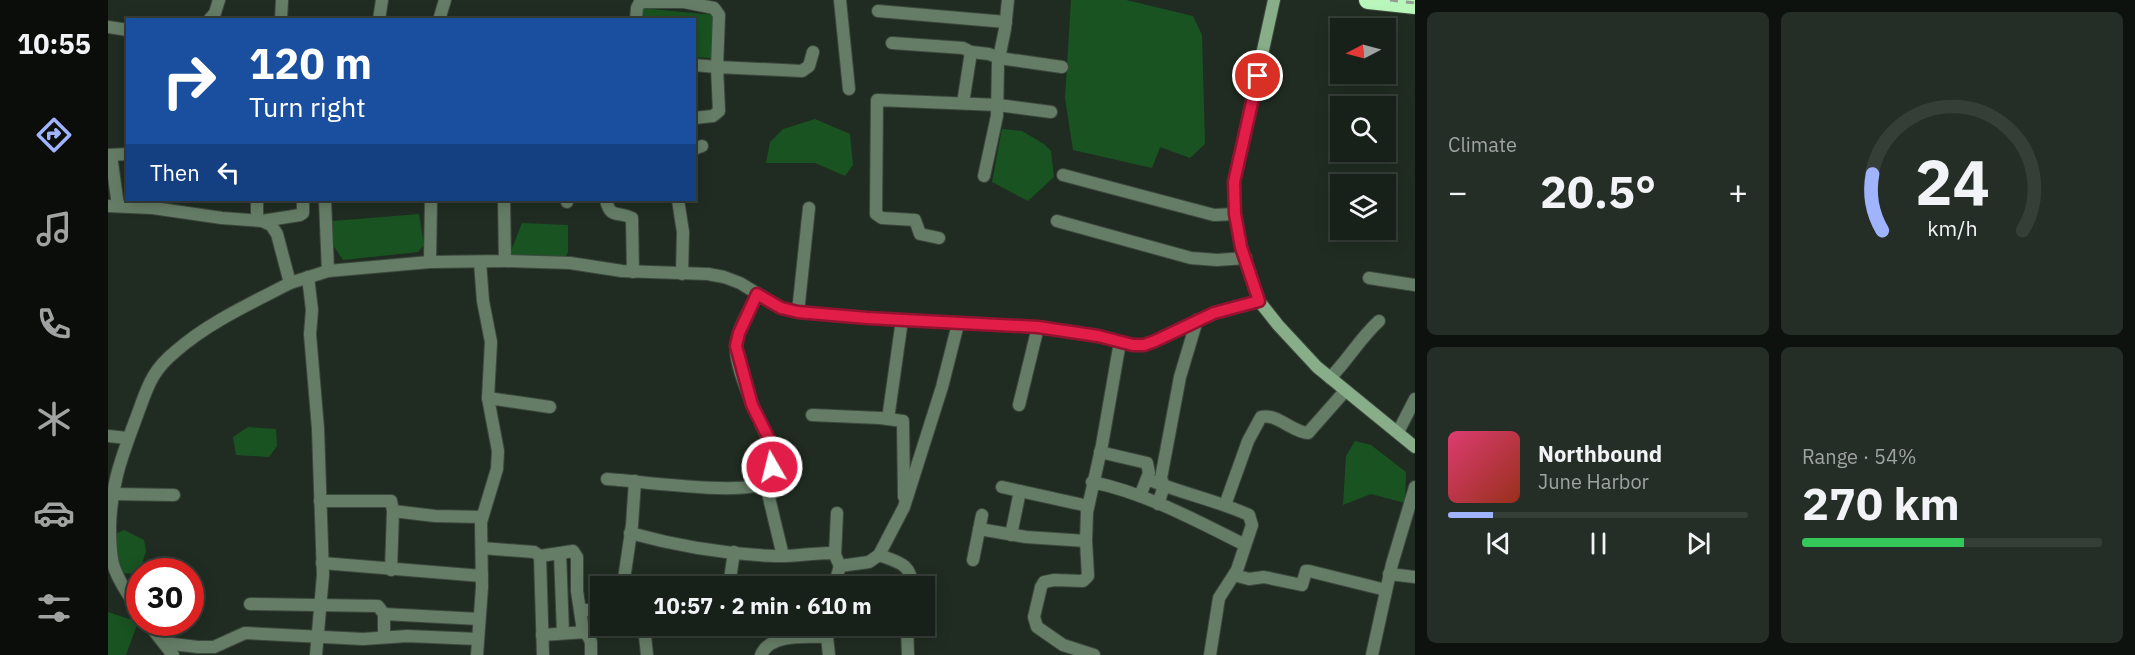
<!DOCTYPE html>
<meta charset="utf-8">
<style>
:root{--surface:#182119;--page:#252e26;--text:#f1f3f6;--muted:#9fa3a2;--line:#363e38;--accent:#a0b3fd}
body{margin:0;font-family:"IBM Plex Sans",sans-serif;background:var(--page);color:var(--text);height:100vh;display:flex;flex-direction:column;font-size:22px;white-space:nowrap}
*{box-sizing:border-box;margin:0}
p{font-size:20px;color:var(--muted)}
.icon{flex:none;width:33px;height:33px;fill:none;stroke:currentColor;stroke-width:2;stroke-linecap:round;stroke-linejoin:round}
.map{position:relative;flex:1;overflow:hidden}
.panel{display:flex;flex-direction:column;gap:12px;padding:12px;background:#0d120e;width:720px}
.panel>*{flex:none}
.hud{position:absolute;left:18px;top:18px;width:570px;height:183px;border-radius:0px;box-shadow:0 3px 15px #0003,0 0 0 2px var(--line);background:#1a4fa0;color:#fff;overflow:hidden}
.needle{width:39px;rotate:264deg}
.fabs{position:absolute;left:1222px;top:18px;display:grid;gap:12px}
.fabs a{display:grid;place-items:center;width:66px;height:66px;border-radius:0px;background:var(--surface);box-shadow:0 3px 15px #0003,0 0 0 2px var(--line);font-size:30px}
.speed{position:absolute;left:18px;top:558px;display:flex;gap:12px;font-size:30px;font-weight:700;text-align:center}
.speed>*{display:grid;place-content:center;width:78px;height:78px;border-radius:50%;background:var(--surface);box-shadow:0 3px 15px #0003,0 0 0 2px var(--line);line-height:1}
.speed .limit{border:9px solid #d22;background:#fff;color:#111}
.pin{position:absolute;display:grid;place-items:center;width:51px;height:51px;color:#fff;margin:-26px;border:3px solid #fff;border-radius:50%;box-shadow:0 2px 6px #0007}
.me{position:absolute;width:66px;margin:-33px;rotate:352deg;stroke-linejoin:round;filter:drop-shadow(0 0 4px #0008)}
.turn{display:flex;align-items:center;gap:21px;height:126px;padding:0 24px;font-size:27px}
.turn .icon{width:78px;height:78px;stroke-width:2.5}
.turn b{display:block;font-size:42px;line-height:51px}
.then{display:flex;align-items:center;height:57px;padding:0 24px;background:#0003;gap:12px;font-size:22px}
.big{font-size:45px;font-weight:700;line-height:1.1}
.panel .card{flex:1;display:flex;flex-direction:column;justify-content:center;gap:9px;min-width:0;padding:0 21px;border-radius:9px;background:var(--page)}
.panel .dial{align-items:center;gap:0}
.dial svg{height:156px;overflow:visible;fill:none;stroke:var(--line);stroke-width:7;stroke-linecap:round;text-anchor:middle}
.dial text{fill:var(--text);stroke:none}
.song{display:flex;align-items:center;gap:18px}
.cover{width:72px;height:72px;border-radius:9px;background:linear-gradient(135deg,hsl(340 70% 55%),hsl(10 70% 35%))}
.played{height:6px;border-radius:3px;background:linear-gradient(90deg,var(--accent) 15%,var(--line) 15%)}
.keys{display:flex;justify-content:space-around;direction:ltr}
.heat{display:flex;justify-content:space-between;align-items:center;font-size:33px;direction:ltr}
.charge{height:9px;border-radius:4px;background:linear-gradient(90deg,#34c759 54%,var(--line) 0)}
.panel .tiles{flex:1;display:grid;gap:12px;grid-template-columns:repeat(2,1fr)}
.trip{position:absolute;left:482px;top:576px;width:345px;height:60px;border-radius:0px;background:var(--surface);box-shadow:0 3px 15px #0003,0 0 0 2px var(--line);font-weight:700;line-height:60px;text-align:center}
main{display:flex;flex:1;min-height:0}
.tabs{display:flex;flex-direction:column;width:108px;justify-content:space-around;align-items:center;background:#0a0d0a;color:var(--muted)}
.tabs .icon{width:42px;height:42px}
.tabs .current{color:var(--accent)}
.tabs b{font-size:27px;color:var(--text)}
.map>svg:first-child{display:block}
.water{fill:#195321}
.lines{fill:none;stroke-linecap:round;stroke-linejoin:round}
.street-casing{stroke:#3d483e;stroke-width:14}
.secondary-casing{stroke:#3d483e;stroke-width:14}
.highway-casing{stroke:#3d483e;stroke-width:20}
.street{stroke:#657d66;stroke-width:12}
.secondary{stroke:#87ae89;stroke-width:12}
.highway{stroke:#b9f6bb;stroke-width:18}
.rail{stroke:#919b92;stroke-width:3;stroke-dasharray:8 8;stroke-linecap:butt}
.route-casing{stroke:#92132f;stroke-width:15}
.route{stroke:#e11d48;stroke-width:10}
</style>
<main>
<nav class="tabs">
<b>10:55</b>
<svg class="icon current" aria-label="directions" viewBox="0 0 24 24"><path d="M12 3l9 9-9 9-9-9zM9 14v-3h6M13 9l2 2-2 2"/></svg>
<svg class="icon" aria-label="music" viewBox="0 0 24 24"><path d="M9 18V5l10-2v13"/><circle cx="6" cy="18" r="3"/><circle cx="16" cy="16" r="3"/></svg>
<svg class="icon" aria-label="phone" viewBox="0 0 24 24"><path d="M5 4h4l2 5-3 2q2 4 5 5l2-3 5 2v4C11 20 4 13 5 4z"/></svg>
<svg class="icon" aria-label="climate" viewBox="0 0 24 24"><path d="M12 3v18M4 7l16 10M4 17L20 7"/></svg>
<svg class="icon" aria-label="car" viewBox="0 0 24 24"><path d="M5 17H2v-5l4-1 3-4h7l3 4 3 1v5h-3M9 17h6M6 11h13"/><circle cx="7" cy="17" r="2"/><circle cx="17" cy="17" r="2"/></svg>
<svg class="icon" aria-label="filters" viewBox="0 0 24 24"><path d="M4 7h16M4 17h16"/><circle cx="9" cy="7" r="2"/><circle cx="15" cy="17" r="2"/></svg>
</nav>
<div class="map">
<svg width="1307" height="655" viewBox="0 0 1307 655">
<rect width="100%" height="100%" fill="#202c21"/>
<g class="water">
<path d="M963,0H1018L1085,16L1094,35L1097,144L1082,158L1052,147L1044,168L965,150L957,98Z"/>
<path d="M533,8L606,15L603,58L587,57L586,20H532Z"/>
<path d="M1226,19L1246,22L1245,28H1233V48L1221,46Z"/>
<path d="M707,119L742,134L745,165L737,176L707,163H658L662,142L675,129Z"/>
<path d="M894,129L914,131L936,144L943,151L946,177L920,201L884,182Z"/>
<path d="M311,214L316,245L310,252L235,260L225,245L224,221Z"/>
<path d="M414,223L460,225V252L457,258L401,256Z"/>
<path d="M140,427L168,429L169,446L161,457L128,455L125,437Z"/>
<path d="M1247,441L1263,445L1298,472L1297,503L1263,494L1235,505L1238,456Z"/>
<path d="M16,530L36,540L38,551L31,574L10,573L7,534Z"/>
<path d="M0,612L30,622L18,655H0Z"/>
</g>
<g class="lines">
<g class="street-casing">
<g id="street">
<path d="M732,0L741,89"/>
<path d="M576,2L606,8L611,15L609,67L586,65"/>
<path d="M770,11L898,22"/>
<path d="M101,20L107,13L111,0"/>
<path d="M173,20L174,0"/>
<path d="M271,20L274,0"/>
<path d="M331,20L337,0"/>
<path d="M528,20L529,8L532,2H576L577,0"/>
<path d="M0,27L20,30"/>
<path d="M784,43L855,48L863,52L881,54L891,58L954,67"/>
<path d="M855,103L863,52"/>
<path d="M586,118L605,116L611,111L609,67L694,71L701,66L705,52"/>
<path d="M586,149L594,146"/>
<path d="M0,155L20,154"/>
<path d="M3,155L10,206"/>
<path d="M955,175L1106,215L1127,214"/>
<path d="M876,176L889,116L890,63L897,29L900,0"/>
<path d="M149,200V219"/>
<path d="M217,200L220,271"/>
<path d="M498,200C502,219 510,211 524,218L525,272"/>
<path d="M570,200L575,232L574,274"/>
<path d="M459,202V200"/>
<path d="M0,206L45,208L114,218L154,221L163,225L169,234L182,283C144,303 101,322 68,351C41,373 39,390 27,421C13,459 3,485 2,527C2,539 2,552 5,564C10,581 22,597 32,612"/>
<path d="M154,221L192,215L195,213V200"/>
<path d="M949,221L1083,258L1109,260L1138,258"/>
<path d="M831,238L812,234L807,220L774,218L768,214L769,100L890,105L943,112"/>
<path d="M397,261L462,263L514,271L600,274L616,277L632,283L673,308L690,312L759,318L930,327L990,336L1025,345H1036L1047,341L1106,313L1151,301"/>
<path d="M322,262L397,261L396,200"/>
<path d="M200,277L204,310L202,334L210,429L215,575L208,655"/>
<path d="M1261,278L1307,285"/>
<path d="M182,283L220,271L322,262L323,200"/>
<path d="M690,312L701,208"/>
<path d="M1222,378C1240,360 1252,338 1271,321"/>
<path d="M380,398L442,407"/>
<path d="M911,405L930,327"/>
<path d="M704,415L772,418L795,421L796,497"/>
<path d="M780,419L794,320"/>
<path d="M1290,432L1307,399"/>
<path d="M0,436L19,438"/>
<path d="M992,452L1039,463L1041,473L1032,496"/>
<path d="M499,479C531,481 628,495 653,484C669,477 666,451 660,439C650,417 626,368 628,345C630,327 642,310 649,294"/>
<path d="M1039,479C1072,493 1108,500 1141,515L1144,525L1129,570L1111,598L1102,655"/>
<path d="M657,481L675,556"/>
<path d="M984,482C1038,493 1089,521 1137,545"/>
<path d="M894,487L980,506"/>
<path d="M5,494L66,495"/>
<path d="M212,501H283L285,511L283,570"/>
<path d="M1050,504L1056,486L1053,478L1072,377L1089,320"/>
<path d="M1117,505L1140,441L1153,417C1169,413 1184,432 1200,433L1237,391"/>
<path d="M285,511L327,516L374,517"/>
<path d="M871,529L918,537L978,541"/>
<path d="M522,533C569,546 617,554 666,556C685,557 703,553 722,553L727,555L732,566"/>
<path d="M903,535L912,491"/>
<path d="M374,548L426,552L432,556L435,655"/>
<path d="M452,553L455,633"/>
<path d="M727,555L729,513"/>
<path d="M771,555C789,562 805,564 803,586"/>
<path d="M432,556L465,551L469,557V591L475,631"/>
<path d="M865,560L874,515"/>
<path d="M214,563L374,576"/>
<path d="M1281,574L1307,577"/>
<path d="M1126,575L1141,579L1156,577L1194,585L1198,571H1201L1278,590"/>
<path d="M515,586L524,525L527,481"/>
<path d="M621,586L626,552"/>
<path d="M726,586L732,566L761,562L771,555L796,507L834,387L850,324"/>
<path d="M142,604L270,606L276,614V637"/>
<path d="M472,610H492"/>
<path d="M276,614L371,619"/>
<path d="M39,622L65,655"/>
<path d="M536,626L539,655"/>
<path d="M799,626L800,655"/>
<path d="M434,635L478,632L483,642V655"/>
<path d="M56,643L90,647H106L137,633L255,639L299,636L370,639"/>
<path d="M369,655L374,587L373,522L389,469L390,451L380,398L383,342L375,301L372,262"/>
<path d="M653,655C662,633 699,637 719,637"/>
<path d="M721,655L719,637L721,626"/>
<path d="M986,655L955,645L929,627L926,617L933,587L936,582L946,580L975,581L980,576L978,541L979,512L994,445L1012,342"/>
<path d="M1264,655L1284,564L1307,487"/>
</g>
</g>
<g class="secondary-casing">
<path id="secondary" d="M1166,0L1126,182L1127,214L1133,247L1151,301L1170,325L1209,367L1307,447"/>
</g>
<g class="highway-casing">
<path id="highway" d="M1260,0L1307,5"/>
</g>
<use href="#street" class="street"/>
<use href="#secondary" class="secondary"/>
<use href="#highway" class="highway"/>
<path class="rail" d="M1282,0L1307,3"/>
</g>
<g class="lines">
<g class="route-casing">
<path id="route" d="M664,467L662,441L644,405L628,346L631,333L649,294L673,308L690,312L759,318L930,327L990,336L1025,345H1036L1047,341L1106,313L1151,301L1133,247L1127,214L1126,182L1150,76"/>
</g>
<use href="#route" class="route"/>
</g>
</svg>
<div class="fabs">
<a><svg class="needle" viewBox="-14 -14 28 28"><path d="M0-13l5 13h-10z" fill="#e53935"/><path d="M0 13l5-13h-10z" fill="#9fa3a2"/></svg></a>
<a><svg class="icon" aria-label="search" viewBox="0 0 24 24"><circle cx="10" cy="10" r="6"/><path d="M15 15l6 6"/></svg></a>
<a><svg class="icon" aria-label="layers" viewBox="0 0 24 24"><path d="M12 4l9 5-9 5-9-5zM3 14l9 5 9-5"/></svg></a>
</div>
<div class="speed"><div class="limit">30</div></div>
<div class="pin" style="left:1150px;top:76px;background:#d93025"><svg class="icon" aria-label="arrive" viewBox="0 0 24 24"><path d="M6 21V4h12l-3 4 3 4H6"/></svg></div>
<svg class="me" style="left:664px;top:467px" viewBox="-20 -20 40 40"><circle r="17" fill="#e11d48" stroke="#fff" stroke-width="3"/><path d="M0-11L8 9 0 5-8 9z" fill="#fff"/></svg>
<div class="trip">10:57 · 2 min · 610 m</div>
<div class="hud">
<div class="turn"><svg class="icon" aria-label="right" viewBox="0 0 24 24"><path d="M7 20v-9h11M14 6l5 5-5 5"/></svg><div><b>120 m</b>Turn right</div></div>
<div class="then">Then<svg class="icon" aria-label="left" viewBox="0 0 24 24"><path d="M17 20v-9H6M10 6l-5 5 5 5"/></svg></div>
</div>
</div>
<section class="panel">
<div class="tiles">
<div class="card"><p>Climate</p>
<div class="heat"><a>−</a><b class="big">20.5°</b><a>+</a></div>
</div>
<div class="card dial"><svg viewBox="0 0 100 80">
<path d="M14 69A42 42 0 1 1 86 69"/>
<path d="M14 69A42 42 0 0 1 9 40" stroke="#a0b3fd"/>
<text x="50" y="56" font-size="32" font-weight="700">24</text>
<text x="50" y="72" font-size="11">km/h</text>
</svg></div>
<div class="card">
<div class="song"><i class="cover"></i><div><b>Northbound</b><p>June Harbor</p></div></div>
<div class="played"></div>
<div class="keys"><svg class="icon" aria-label="previous" viewBox="0 0 24 24"><path d="M18 5L8 12l10 7zM5 5v14"/></svg><svg class="icon" aria-label="pause" viewBox="0 0 24 24"><path d="M8 5v14M16 5v14"/></svg><svg class="icon" aria-label="next" viewBox="0 0 24 24"><path d="M6 5l10 7-10 7zM19 5v14"/></svg></div>
</div>
<div class="card"><p>Range · 54%</p><b class="big">270 km</b><div class="charge"></div></div>
</div>
</section>
</main>
